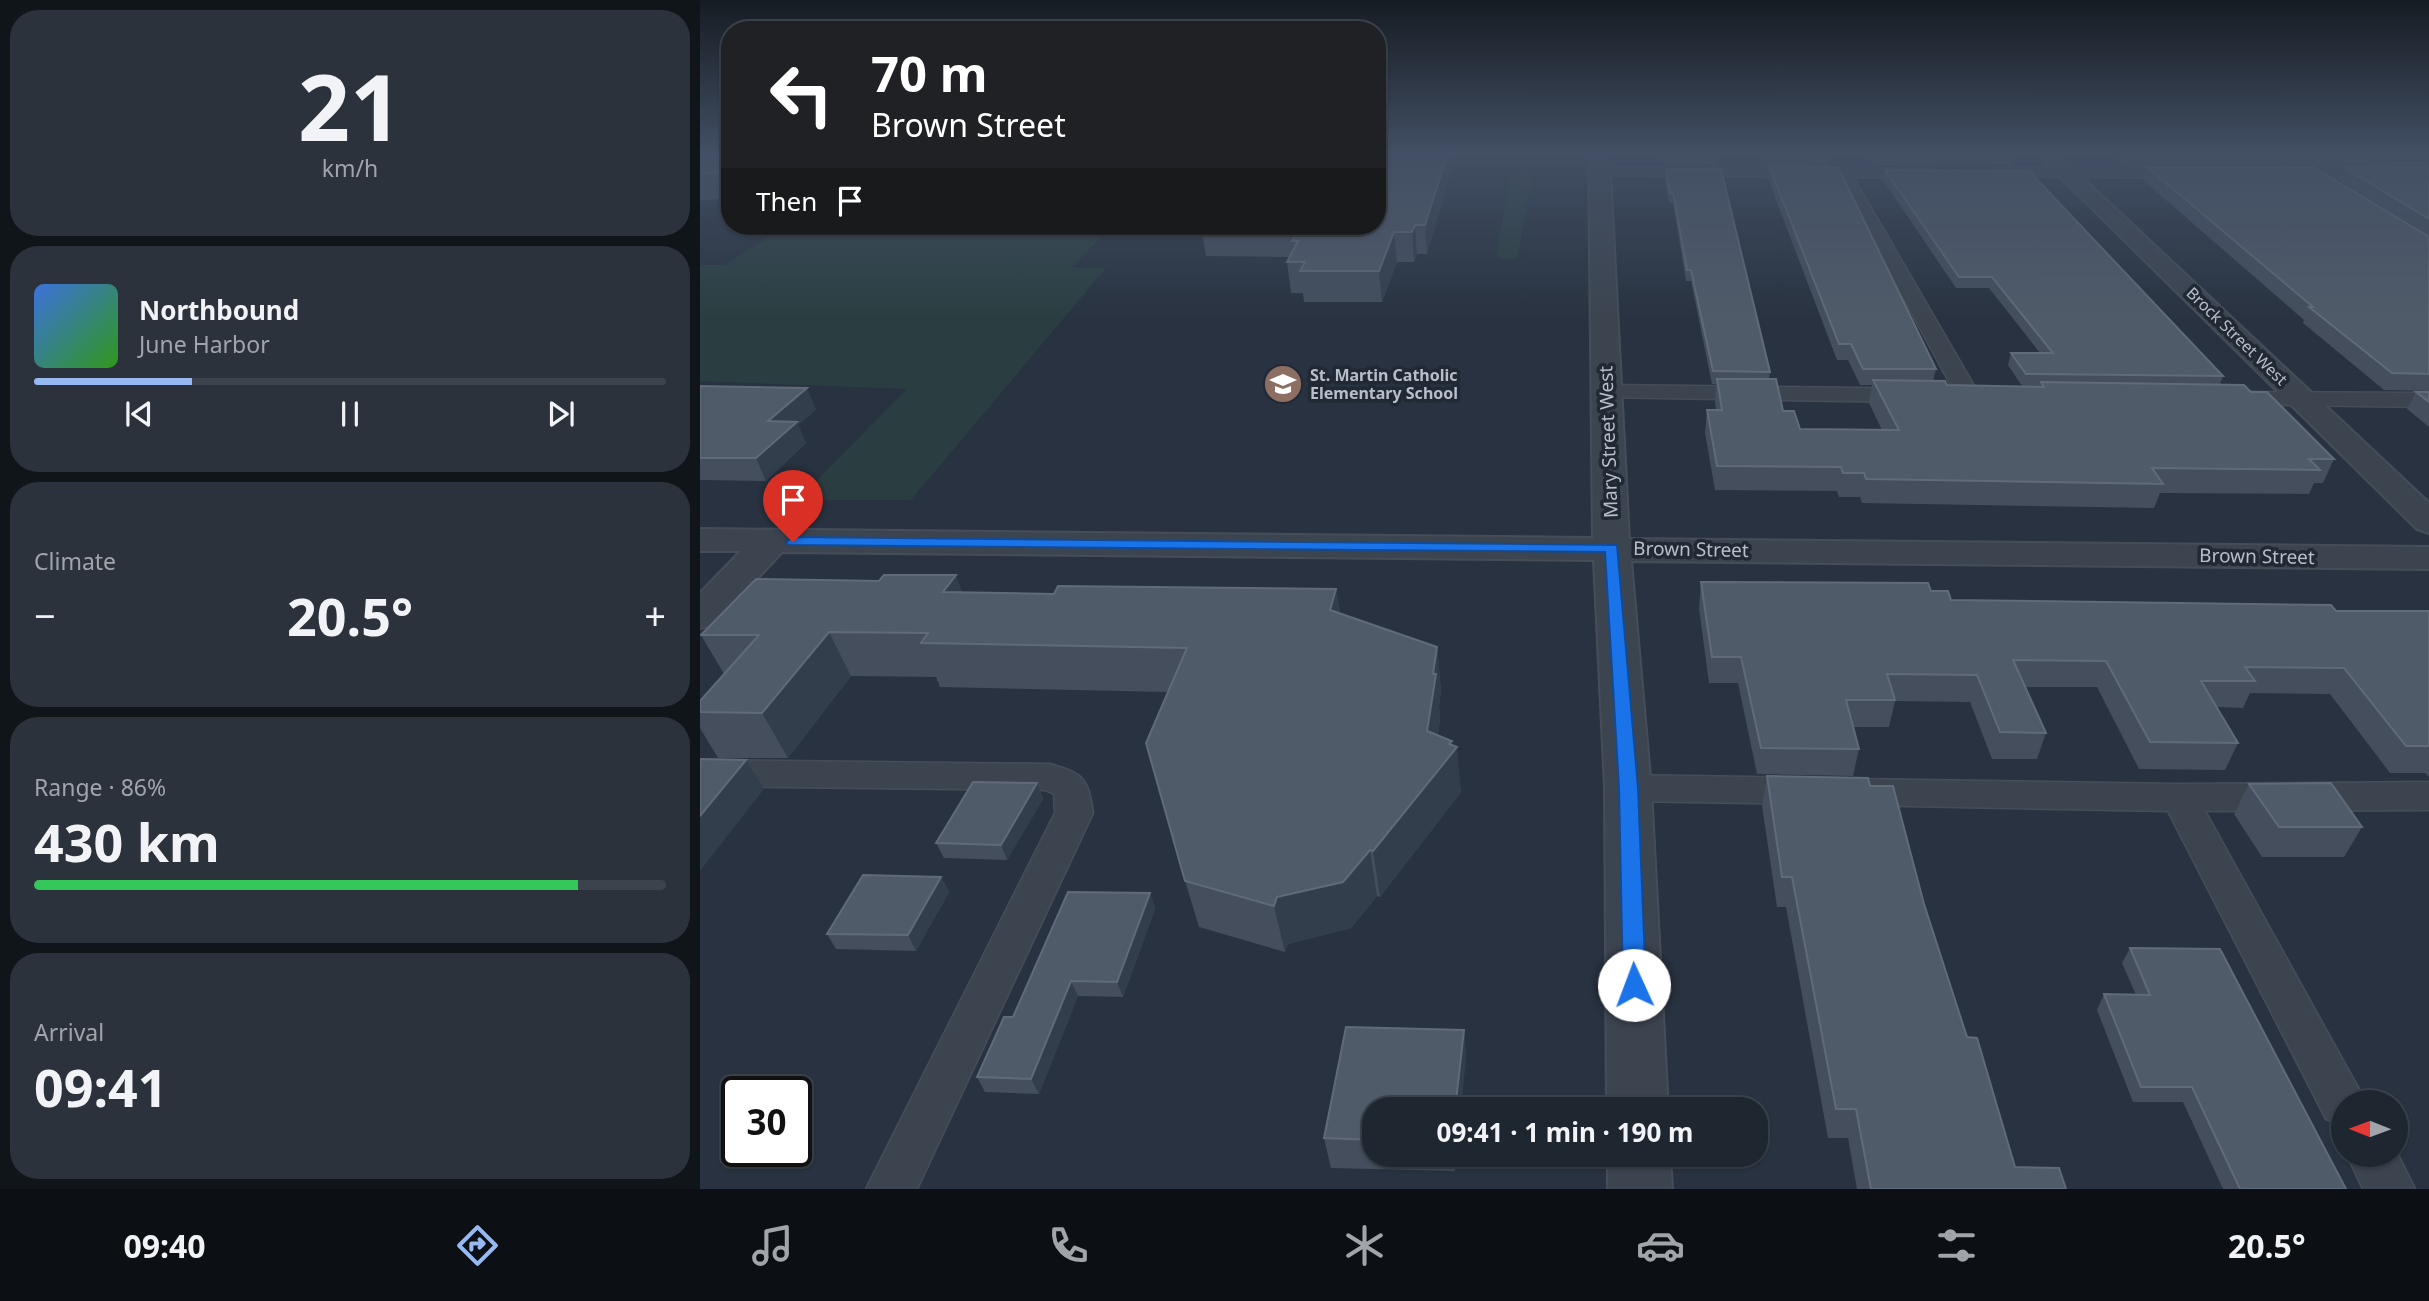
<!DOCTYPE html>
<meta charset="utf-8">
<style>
:root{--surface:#1e2630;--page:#2b323c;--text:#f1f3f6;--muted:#a1a5ab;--line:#3c434c;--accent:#97b9f1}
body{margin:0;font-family:"Noto Sans",sans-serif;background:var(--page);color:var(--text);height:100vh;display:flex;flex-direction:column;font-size:26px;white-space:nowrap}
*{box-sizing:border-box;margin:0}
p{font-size:23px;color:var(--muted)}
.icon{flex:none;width:38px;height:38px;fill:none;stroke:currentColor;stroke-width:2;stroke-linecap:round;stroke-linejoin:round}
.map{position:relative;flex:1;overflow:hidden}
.panel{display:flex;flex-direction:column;gap:10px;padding:10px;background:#10151a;width:700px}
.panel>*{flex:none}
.guide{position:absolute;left:21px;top:21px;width:665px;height:214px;border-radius:28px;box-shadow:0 2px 5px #0004,0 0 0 2px var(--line);background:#202124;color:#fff;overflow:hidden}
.needle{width:46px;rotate:271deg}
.buttons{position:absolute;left:1631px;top:1090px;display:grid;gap:14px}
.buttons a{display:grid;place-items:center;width:77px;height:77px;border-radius:50%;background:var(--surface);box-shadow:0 2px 5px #0004,0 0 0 2px var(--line);font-size:35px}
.speed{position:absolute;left:21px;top:1076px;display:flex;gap:14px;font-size:35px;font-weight:700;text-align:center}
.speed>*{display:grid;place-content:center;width:91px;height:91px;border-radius:50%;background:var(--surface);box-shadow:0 2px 5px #0004,0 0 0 2px var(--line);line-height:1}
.speed .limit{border:4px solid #111;border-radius:10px;background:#fff;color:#111}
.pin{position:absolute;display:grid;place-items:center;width:60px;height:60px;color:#fff;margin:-72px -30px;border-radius:50% 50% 50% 0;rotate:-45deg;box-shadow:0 0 7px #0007}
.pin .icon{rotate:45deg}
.me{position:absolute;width:77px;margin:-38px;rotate:358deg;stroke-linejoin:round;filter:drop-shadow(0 0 5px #0008)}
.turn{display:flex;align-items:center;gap:24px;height:147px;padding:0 35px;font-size:32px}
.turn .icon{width:91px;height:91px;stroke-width:2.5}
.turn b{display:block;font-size:49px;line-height:60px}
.then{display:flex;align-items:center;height:66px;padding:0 35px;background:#0003;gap:14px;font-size:26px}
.big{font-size:52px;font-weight:700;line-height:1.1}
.panel .tile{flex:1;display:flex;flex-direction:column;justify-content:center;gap:10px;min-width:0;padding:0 24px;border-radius:28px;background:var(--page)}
.panel .dial{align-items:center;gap:0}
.dial b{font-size:91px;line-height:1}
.song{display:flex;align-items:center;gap:21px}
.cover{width:84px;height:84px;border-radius:10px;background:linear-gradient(135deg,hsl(220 70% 55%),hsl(110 70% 35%))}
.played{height:7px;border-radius:4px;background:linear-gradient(90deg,var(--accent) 25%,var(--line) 25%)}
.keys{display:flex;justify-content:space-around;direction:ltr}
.heat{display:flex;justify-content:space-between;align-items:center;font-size:38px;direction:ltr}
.charge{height:10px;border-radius:5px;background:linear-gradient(90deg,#34c759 86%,var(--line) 0)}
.trip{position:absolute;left:662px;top:1097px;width:406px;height:70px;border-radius:28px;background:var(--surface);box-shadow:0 2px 5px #0004,0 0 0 2px var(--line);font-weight:700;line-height:70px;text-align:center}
.menu{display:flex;height:112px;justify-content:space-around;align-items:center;background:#0c0f13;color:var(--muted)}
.menu .icon{width:49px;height:49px}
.menu .current{color:var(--accent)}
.menu b{font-size:32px;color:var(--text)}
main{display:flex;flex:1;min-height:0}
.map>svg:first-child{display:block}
.green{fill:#2a3e41}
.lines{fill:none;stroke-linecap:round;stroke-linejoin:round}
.service-casing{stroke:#464d59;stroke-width:3}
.minor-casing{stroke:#464d59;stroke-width:4}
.service{fill:#3c4450;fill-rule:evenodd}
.minor{fill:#3c4450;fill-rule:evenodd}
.wall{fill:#444e5d}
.shaded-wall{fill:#333e4d}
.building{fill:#505b69;stroke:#616a78;stroke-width:2}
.route{fill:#1a73e8;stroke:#114b97;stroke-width:2}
.labels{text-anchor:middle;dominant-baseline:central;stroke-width:7;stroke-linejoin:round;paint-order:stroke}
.far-street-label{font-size:16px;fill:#b9bfca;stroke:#212935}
.far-poi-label{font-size:16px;font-weight:bold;fill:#b9bfca;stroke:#212935;text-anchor:start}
.street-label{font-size:19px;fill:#b9bfca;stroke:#212935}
</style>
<main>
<section class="panel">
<div class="tile dial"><b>21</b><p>km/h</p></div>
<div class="tile">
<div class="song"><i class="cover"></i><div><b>Northbound</b><p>June Harbor</p></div></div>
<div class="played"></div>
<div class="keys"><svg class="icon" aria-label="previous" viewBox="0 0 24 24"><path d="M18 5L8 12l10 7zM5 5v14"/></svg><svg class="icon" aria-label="pause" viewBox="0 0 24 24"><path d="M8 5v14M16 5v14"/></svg><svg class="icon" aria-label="next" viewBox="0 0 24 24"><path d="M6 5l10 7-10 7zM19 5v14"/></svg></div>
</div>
<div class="tile"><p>Climate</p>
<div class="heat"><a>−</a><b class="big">20.5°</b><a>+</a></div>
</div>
<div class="tile"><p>Range · 86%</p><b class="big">430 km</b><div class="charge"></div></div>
<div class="tile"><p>Arrival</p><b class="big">09:41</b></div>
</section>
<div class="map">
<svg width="1729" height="1189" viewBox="0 0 1729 1189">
<rect width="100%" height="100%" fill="#283240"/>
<g class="green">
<path d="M821,172L832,175L817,259H803L796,255L810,176Z"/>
<path d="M86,226H412L372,267L406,268L211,500H97L207,389L0,381V265H25Z"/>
</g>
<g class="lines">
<g class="service-casing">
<g id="service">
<path d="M899,167L1231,169L1234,172L1231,175L1226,177H1153L1280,396L1276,401L1268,403L898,397L895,392L898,387L906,385L1253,389L1138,177L894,175L891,172L894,169Z"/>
<path d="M1294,168H1485L1493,173L1485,178L1289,176L1286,173Z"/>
<path d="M1584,168L1729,169V179L1579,176L1576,173Z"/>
<path d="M1534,392L1729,393V407L1526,404L1522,399L1526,394Z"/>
<path d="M0,760L350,764C384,774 388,778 393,813L217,1189H166L355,813L354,794L345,790L0,786Z"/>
<path d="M928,775L1106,778L1119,782L1124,791L1119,800L1106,804L928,801L915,797L910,788L915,779Z"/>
<path d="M1155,779L1479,784L1729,782V810L1505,811L1666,1102H1643V1125L1626,1119L1468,811L1155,805L1142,801L1137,792L1142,783Z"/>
<path d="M1696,1151L1715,1189H1663L1647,1155H1696Z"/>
</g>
</g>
<g class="minor-casing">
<g id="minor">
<path d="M889,152H909L929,539L1729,547V569L931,561L951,788L968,1110H907L905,788L894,560L82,552L14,625L0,628V593L41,551H0V529L893,538Z"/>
<path d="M1335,152H1355L1729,503V533L1717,529Z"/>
<path d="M908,1155H970L972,1189H908Z"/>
</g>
</g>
<use href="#service" class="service"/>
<use href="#minor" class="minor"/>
</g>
<g class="wall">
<path d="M0,152H30V199L3,200L0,201Z"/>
<path d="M757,152L727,254H717L714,262H697L682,302H604L603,293H591L587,262L590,257L506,256L501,227Z"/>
<path d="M961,152H1017V165H963Z"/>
<path d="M1058,152H1129L1130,156L1129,165H1062Z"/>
<path d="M1165,152H1314L1315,153L1312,165H1174Z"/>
<path d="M1410,152H1729V167L1426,166Z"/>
<path d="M1069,166L1236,369L1233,381L1247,385L1322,386L1308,365L1311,353H1340L1289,288H1256L1183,180L1185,170L1523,376L1520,384L1551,392L1634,459L1623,483H1614L1609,494L1460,493L1454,508L1162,503L1160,497H1139L1137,491L1015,490L1005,433L1007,410H1016L1015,401L1016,384H1012L991,281H986L973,203H969L965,178L966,169L1070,372L1069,379L1083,411L1100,429L1182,430L1169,403L1172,385H1160L1148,360H1137L1068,179Z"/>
<path d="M1447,167L1717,230L1639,181L1645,168H1729V391L1684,390L1603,323L1604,320L1443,180Z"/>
<path d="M0,386L116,409L98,425L106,443L66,481L0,480Z"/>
<path d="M1716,392H1729V427L1707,409Z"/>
<path d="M179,581L262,593L354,594L636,589L640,613L737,647L741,691L739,706L740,719L738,735L752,745L761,792L680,897L677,896L651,928L588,944L585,952L499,927L485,881L468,692L240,687L236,677L151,676L88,758H18L0,728V701L24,674L1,635Z"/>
<path d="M1001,582L1231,591L1251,600L1636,611H1729V777L1725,773H1690L1630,694L1550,693L1543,708L1517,707L1538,743L1525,770L1439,769L1397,687H1325L1346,733L1337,759H1292L1270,702L1195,701L1189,727H1153L1159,749L1153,776L1057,774L1038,683H1009L999,608Z"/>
<path d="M1067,776L1170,786L1224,904L1267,1037L1315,1167L1366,1189H1157L1148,1138H1128L1086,907H1077L1062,806Z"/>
<path d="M337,783L343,799L307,860L244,858L236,843Z"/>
<path d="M1549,784L1662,827L1644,857H1562L1534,814Z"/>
<path d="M241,877L249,892L216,951L136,949L127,934Z"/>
<path d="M450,893L455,909L423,997L378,996L339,1094L285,1092L277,1077L313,1017Z"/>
<path d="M1430,948L1646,1189H1523L1483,1102H1433L1397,1010L1404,994L1436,995L1422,963Z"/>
<path d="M764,1030L766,1059L674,1110V1155H757L755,1171L631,1168L624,1138Z"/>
</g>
<g class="shaded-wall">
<path d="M748,152H757L727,254L725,225Z"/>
<path d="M715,225L717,254L714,262L712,232Z"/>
<path d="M694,232L697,262L682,302L679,271Z"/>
<path d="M107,388L116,409L98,425L106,443L66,481L56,458L68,421Z"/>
<path d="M256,575L272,618L243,592Z"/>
<path d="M636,589L643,632L630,610Z"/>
<path d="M129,632L151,676L88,758L62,713Z"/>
<path d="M737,647L741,691L739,706L740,719L732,777L727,731Z"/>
<path d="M752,741L753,752L757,747L761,792L680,897L673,851Z"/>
<path d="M46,760L64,789L0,871V816Z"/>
<path d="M337,783L343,799L307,860L301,845Z"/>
<path d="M670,850L677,896L651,928L588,944L585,952L574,906L577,897Z"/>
<path d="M241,877L249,892L216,951L208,935Z"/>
<path d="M450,893L455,909L423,997L417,982Z"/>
<path d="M371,981L378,996L339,1094L331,1079Z"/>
<path d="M764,1030L766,1059L761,1110H755Z"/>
<path d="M753,1155H757L755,1171Z"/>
</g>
<g class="building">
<path d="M0,152H30V172L0,173Z"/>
<path d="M677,152H748L725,225H715L712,232H694L679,271H600L605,262H587L598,241H592L600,228L501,227L502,226H677Z"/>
<path d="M963,152H1017V155H964Z"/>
<path d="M1062,152H1129L1130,156H1063Z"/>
<path d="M1314,152L1315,153L1175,152Z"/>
<path d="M1428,152H1729V154L1429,153Z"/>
<path d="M1069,166L1138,167L1236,369H1163L1151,344H1139Z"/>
<path d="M1447,167H1613L1729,237V374L1692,373L1609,307H1613Z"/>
<path d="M1645,168H1729V219Z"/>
<path d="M966,169H1021L1070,372L1013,371L991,270H987L973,193H970Z"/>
<path d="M1185,170L1329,171L1523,376L1326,374L1311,353H1353L1292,277H1259Z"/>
<path d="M1017,379H1076L1083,411H1094L1100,429L1199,430L1173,380L1245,381L1247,385L1344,387L1341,382L1544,385L1551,392H1567L1634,459H1609L1620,470L1452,468L1463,484L1166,479L1164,473H1143L1141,467L1017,466L1007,410H1022Z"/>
<path d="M0,386L107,388L68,421L97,422L56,458H0Z"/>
<path d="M1716,392H1729V402Z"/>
<path d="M184,575H256L243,592L354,594L358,586L636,589L630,610L737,647L733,674H736L727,731L752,741L749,744L757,747L673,851L670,850L643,882L577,897L574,906L485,881L446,743L487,648L221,643L228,633L129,632L62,713L0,712V701L59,635H1L56,579L179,581Z"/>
<path d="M1001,582L1228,583L1231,591H1248L1251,600L1631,605L1636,611H1729V746H1706L1644,668L1545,667L1555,681H1501L1538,743L1450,742L1406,661L1313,660L1346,733L1300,732L1277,675L1187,674L1195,700H1146L1159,749L1061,748L1041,657H1012Z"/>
<path d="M0,759L46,760L0,816Z"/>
<path d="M1067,776L1168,778L1170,786H1193L1224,904L1267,1037L1277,1038L1315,1167L1359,1168L1366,1189H1171L1156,1109H1136L1092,877H1082Z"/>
<path d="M273,782L337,783L301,845L236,843Z"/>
<path d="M1631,783L1662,827H1579L1549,784Z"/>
<path d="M163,875L241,877L208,935L127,934Z"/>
<path d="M368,892L450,893L417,982L371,981L331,1079L277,1077L304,1017H313Z"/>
<path d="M1430,948L1520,949L1646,1189H1540L1492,1087H1441L1404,994L1450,995Z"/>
<path d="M646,1027L764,1030L755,1110H674V1140L624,1138Z"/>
</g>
<linearGradient id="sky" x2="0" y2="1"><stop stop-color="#161c23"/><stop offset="0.48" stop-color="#424f64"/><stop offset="1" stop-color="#424f64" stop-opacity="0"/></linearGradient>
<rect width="1729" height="319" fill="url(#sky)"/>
<path class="route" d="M93,537L917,545L938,788L946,985L942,992L934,995L926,992L923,985L919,788L905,552L88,545L86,542Z"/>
<defs>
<g id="school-disc" transform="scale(2.0125)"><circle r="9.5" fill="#8d6e63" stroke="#212935"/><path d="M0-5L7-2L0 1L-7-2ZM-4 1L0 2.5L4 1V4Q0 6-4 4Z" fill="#fff"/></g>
</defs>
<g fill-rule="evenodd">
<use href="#school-disc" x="583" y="384"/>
</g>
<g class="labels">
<g class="far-street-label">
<text transform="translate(1537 336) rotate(44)">Brock Street West</text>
</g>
<g class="far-poi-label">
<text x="610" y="375">St. Martin Catholic<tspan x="610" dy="18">Elementary School</tspan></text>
</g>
<g class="street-label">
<text transform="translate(908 442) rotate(-92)">Mary Street West</text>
<text transform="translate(991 549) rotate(1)">Brown Street</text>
<text transform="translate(1557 556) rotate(1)">Brown Street</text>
</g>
</g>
</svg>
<div class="buttons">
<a><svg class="needle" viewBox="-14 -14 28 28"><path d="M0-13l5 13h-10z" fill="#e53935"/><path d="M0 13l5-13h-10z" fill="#a1a5ab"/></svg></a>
</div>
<div class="speed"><div class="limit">30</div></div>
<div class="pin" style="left:93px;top:542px;background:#d93025"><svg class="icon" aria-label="arrive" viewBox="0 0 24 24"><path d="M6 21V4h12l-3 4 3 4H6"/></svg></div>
<svg class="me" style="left:934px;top:985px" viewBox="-20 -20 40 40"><circle r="19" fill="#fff"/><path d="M0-13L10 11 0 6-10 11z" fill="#1a73e8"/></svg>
<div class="trip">09:41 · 1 min · 190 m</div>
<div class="guide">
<div class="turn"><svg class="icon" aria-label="left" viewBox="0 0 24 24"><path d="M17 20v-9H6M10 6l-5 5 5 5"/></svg><div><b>70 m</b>Brown Street</div></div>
<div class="then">Then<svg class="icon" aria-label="arrive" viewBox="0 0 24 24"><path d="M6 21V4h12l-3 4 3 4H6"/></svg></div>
</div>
</div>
</main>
<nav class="menu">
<b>09:40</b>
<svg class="icon current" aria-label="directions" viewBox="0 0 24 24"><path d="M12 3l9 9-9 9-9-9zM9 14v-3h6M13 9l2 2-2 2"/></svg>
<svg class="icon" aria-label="music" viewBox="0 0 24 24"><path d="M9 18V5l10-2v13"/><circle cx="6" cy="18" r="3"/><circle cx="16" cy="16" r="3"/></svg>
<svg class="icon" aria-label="phone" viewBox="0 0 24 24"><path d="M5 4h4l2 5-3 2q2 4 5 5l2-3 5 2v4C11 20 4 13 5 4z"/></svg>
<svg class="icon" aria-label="climate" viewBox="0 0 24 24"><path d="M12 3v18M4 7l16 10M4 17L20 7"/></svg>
<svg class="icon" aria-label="car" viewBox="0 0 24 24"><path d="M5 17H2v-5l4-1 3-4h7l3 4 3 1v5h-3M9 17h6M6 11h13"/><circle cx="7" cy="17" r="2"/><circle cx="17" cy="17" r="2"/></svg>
<svg class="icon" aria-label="filters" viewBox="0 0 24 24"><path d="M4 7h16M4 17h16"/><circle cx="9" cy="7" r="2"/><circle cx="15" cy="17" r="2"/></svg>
<b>20.5°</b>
</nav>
